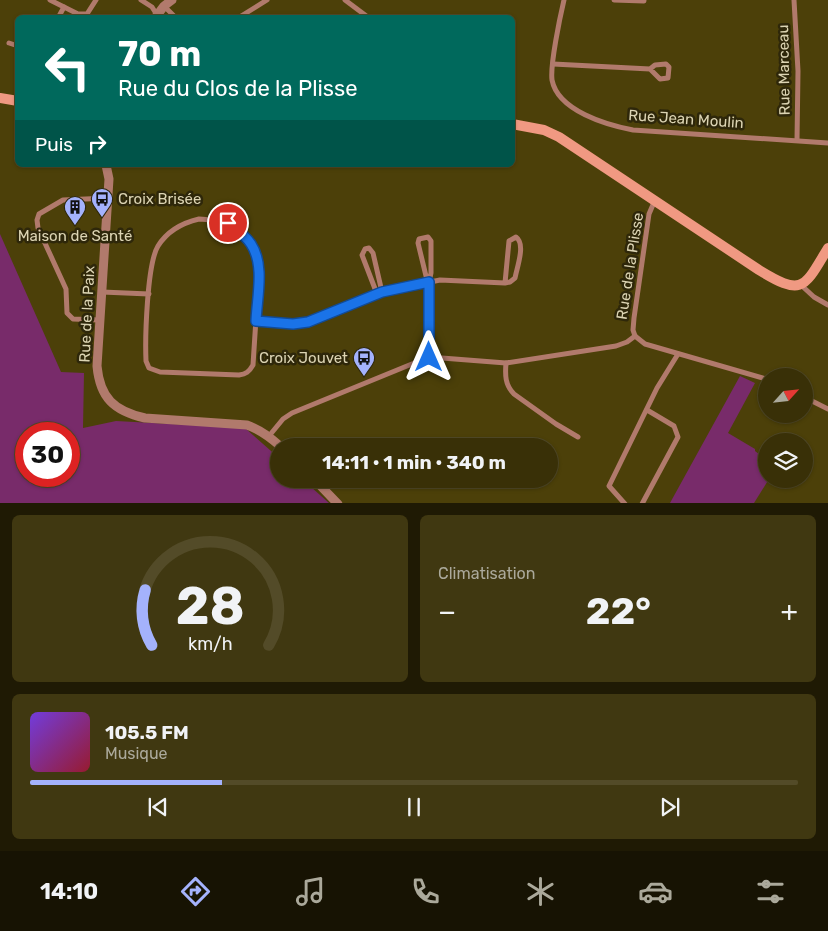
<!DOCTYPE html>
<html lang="fr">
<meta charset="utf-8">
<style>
:root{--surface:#393007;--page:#403811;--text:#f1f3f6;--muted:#aba99b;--line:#534b28;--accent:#a4b2fc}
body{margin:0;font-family:Rubik,sans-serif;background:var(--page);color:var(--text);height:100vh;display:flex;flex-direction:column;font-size:19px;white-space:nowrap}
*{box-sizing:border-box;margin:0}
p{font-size:16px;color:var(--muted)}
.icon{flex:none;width:28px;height:28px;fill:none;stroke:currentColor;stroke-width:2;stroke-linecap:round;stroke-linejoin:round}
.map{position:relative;height:503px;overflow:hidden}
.details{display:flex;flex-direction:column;gap:12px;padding:12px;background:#1f1a04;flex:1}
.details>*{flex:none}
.top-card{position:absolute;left:15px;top:15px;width:500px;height:152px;border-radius:8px;box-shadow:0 1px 4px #0004,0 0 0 1px var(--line);background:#00695c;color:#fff;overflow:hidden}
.needle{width:32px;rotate:63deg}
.controls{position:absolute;left:758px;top:368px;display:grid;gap:10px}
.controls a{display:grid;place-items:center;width:55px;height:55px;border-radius:50%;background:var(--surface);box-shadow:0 1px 4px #0004,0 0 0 1px var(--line);font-size:25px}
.speed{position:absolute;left:15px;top:422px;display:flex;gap:10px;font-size:25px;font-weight:700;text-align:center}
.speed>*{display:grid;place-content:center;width:65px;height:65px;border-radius:50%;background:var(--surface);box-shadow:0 1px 4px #0004,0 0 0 1px var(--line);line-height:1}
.speed .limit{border:8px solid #d22;background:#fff;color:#111}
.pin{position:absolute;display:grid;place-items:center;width:42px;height:42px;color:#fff;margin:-21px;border:2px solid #fff;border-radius:50%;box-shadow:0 1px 5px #0007}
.me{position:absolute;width:55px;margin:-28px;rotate:0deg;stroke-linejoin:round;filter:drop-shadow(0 0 4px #0008)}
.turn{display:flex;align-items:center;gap:18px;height:105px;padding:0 20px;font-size:22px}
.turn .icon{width:65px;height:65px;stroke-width:2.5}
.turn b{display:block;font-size:35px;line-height:42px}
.then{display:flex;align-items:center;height:48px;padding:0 20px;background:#0003;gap:10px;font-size:19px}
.big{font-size:38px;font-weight:700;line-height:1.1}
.details .widget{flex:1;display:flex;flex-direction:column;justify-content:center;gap:8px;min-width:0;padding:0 18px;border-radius:8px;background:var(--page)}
.details .dial{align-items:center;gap:0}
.dial svg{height:130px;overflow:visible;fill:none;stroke:var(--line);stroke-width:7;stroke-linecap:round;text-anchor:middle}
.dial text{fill:var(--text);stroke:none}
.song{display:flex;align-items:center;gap:15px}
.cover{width:60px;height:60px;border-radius:8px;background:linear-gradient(135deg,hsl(260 70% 55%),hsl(350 70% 35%))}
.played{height:5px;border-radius:2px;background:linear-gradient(90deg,var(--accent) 25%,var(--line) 25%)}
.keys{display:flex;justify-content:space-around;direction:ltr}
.heat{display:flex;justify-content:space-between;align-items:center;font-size:28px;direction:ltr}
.details .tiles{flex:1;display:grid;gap:12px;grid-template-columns:1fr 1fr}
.widget:last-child{grid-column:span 2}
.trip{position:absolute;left:270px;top:438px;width:288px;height:50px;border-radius:25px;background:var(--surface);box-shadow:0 1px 4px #0004,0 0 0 1px var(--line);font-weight:700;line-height:50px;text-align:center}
.tab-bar{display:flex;height:80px;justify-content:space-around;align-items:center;background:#171303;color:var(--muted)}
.tab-bar .icon{width:35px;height:35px}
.tab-bar .selected{color:var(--accent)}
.tab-bar b{font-size:22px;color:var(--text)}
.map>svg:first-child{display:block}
.green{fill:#782b6a;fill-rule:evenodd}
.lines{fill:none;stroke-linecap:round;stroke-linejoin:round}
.minor{stroke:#b17a6c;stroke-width:5}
.tertiary{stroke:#b17a6c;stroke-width:9}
.secondary{stroke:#f09982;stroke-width:10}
.route-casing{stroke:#114b97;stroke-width:12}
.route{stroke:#1a73e8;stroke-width:9}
.labels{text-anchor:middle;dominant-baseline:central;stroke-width:5;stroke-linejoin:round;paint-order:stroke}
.street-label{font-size:15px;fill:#dcd4b3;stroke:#2e270a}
.poi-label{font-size:15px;fill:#dcd4b3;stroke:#2e270a;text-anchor:start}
</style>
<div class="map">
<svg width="828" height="504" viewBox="0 0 828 504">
<rect width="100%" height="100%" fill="#4c4009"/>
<g class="green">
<path d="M0,234L61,372L84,373L83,428L116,421L245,428L279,458V479H302L329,503H0ZM26,434H69V476H26Z"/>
<path d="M740,376L755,383L728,433L755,449V451C766,459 766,465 766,479H769L754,503H670Z"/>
</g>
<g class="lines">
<g class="minor">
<path d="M50,0L78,14H87L96,0"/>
<path d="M141,0L152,7L157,15"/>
<path d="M345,0L369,18"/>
<path d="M564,0C560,17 550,65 552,80C558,111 607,125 633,130L828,143"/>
<path d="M614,0L644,1"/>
<path d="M794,0L798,71L797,140"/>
<path d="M164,6L176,18"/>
<path d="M58,18L64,7"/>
<path d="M238,18L267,0"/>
<path d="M9,43L18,46"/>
<path d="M553,64L650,69L660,79L668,78L669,67L666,64L655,65L650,69"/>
<path d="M199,219C235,221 255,234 259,272L253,365C249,372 246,374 239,375L160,372L149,368L146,361C145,338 147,264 158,246C168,230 182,223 199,219Z"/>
<path d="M429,282L426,276L418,243L419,239L428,237L431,241V273L429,282V357"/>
<path d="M801,285L814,297L828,305"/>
<path d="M102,292L149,294"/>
<path d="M377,294L362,255L365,249L369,248L373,253L382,292"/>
<path d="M99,320L73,319L67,313L66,289L38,228L37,220L39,214L63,200L108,198"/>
<path d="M256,321L293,324L308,322L382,292L440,280L505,283L510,282L515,278C517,267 526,244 516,237L509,241L505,283"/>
<path d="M635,336L633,330L634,318L649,214L655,200"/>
<path d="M635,336L645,344L766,379"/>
<path d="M506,363C505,375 505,385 514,394L556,424L578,437"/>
<path d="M804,397L828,409"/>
<path d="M269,436L283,419L292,413L429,357L506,363L616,346L627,342L635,336"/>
<path d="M625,504L609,486L657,388L678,354"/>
<path d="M642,504L678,437L674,426L647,410"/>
</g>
<g class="tertiary">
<path d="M155,18L164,6L172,0"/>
<path d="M106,165L109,179L97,366C100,398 114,411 145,418L247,425C261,430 270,437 280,446"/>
<path d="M314,479L338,504"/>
</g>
<g class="secondary">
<path d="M0,98L18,101"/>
<path d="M512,124L544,130L559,137L759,270C803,297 804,288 828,248"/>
</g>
</g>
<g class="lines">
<g class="route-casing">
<path id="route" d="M228,223C236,229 245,235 251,244C265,265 257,297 256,321L293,324L308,322L382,292L429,282V357"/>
</g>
<use href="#route" class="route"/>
</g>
<defs>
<g id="bus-pin" transform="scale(1.125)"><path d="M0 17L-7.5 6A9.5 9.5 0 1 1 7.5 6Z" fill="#a4b2fc" stroke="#2e270a"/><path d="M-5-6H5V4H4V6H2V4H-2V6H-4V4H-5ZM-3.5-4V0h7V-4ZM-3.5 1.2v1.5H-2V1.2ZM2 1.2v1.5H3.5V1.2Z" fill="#111"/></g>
<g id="building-pin" transform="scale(1.125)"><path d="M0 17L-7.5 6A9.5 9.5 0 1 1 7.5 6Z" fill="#a4b2fc" stroke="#2e270a"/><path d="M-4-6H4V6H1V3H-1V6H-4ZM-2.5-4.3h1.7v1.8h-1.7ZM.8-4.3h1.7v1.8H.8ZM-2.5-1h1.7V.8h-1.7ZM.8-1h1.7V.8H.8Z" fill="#111"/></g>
</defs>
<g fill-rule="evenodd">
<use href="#bus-pin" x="102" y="199"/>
<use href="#building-pin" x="75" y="207"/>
<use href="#bus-pin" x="364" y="358"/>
</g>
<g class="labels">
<g class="street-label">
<text transform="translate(784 70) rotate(-91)">Rue Marceau</text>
<text transform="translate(686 119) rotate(4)">Rue Jean Moulin</text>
<text transform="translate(630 266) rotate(-81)">Rue de la Plisse</text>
<text transform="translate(87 314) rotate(-87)">Rue de la Paix</text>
</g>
<g class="poi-label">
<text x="118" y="199">Croix Brisée</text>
<text x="75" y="236" text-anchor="middle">Maison de Santé</text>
<text x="348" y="358" text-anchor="end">Croix Jouvet</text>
</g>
</g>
</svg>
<div class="controls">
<a><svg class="needle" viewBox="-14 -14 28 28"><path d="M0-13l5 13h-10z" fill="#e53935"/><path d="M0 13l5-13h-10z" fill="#aba99b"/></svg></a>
<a><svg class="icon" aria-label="layers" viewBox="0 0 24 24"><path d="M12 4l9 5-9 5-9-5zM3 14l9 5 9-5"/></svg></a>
</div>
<div class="speed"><div class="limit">30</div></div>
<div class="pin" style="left:228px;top:223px;background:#d93025"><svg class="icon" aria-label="arrive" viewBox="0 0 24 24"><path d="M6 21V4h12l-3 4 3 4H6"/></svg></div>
<svg class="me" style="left:429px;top:357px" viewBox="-20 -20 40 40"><path d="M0-17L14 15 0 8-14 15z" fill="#1a73e8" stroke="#fff" stroke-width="4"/></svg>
<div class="trip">14:11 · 1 min · 340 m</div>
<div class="top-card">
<div class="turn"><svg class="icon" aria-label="left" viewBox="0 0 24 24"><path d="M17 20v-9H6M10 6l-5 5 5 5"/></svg><div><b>70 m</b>Rue du Clos de la Plisse</div></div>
<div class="then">Puis<svg class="icon" aria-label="right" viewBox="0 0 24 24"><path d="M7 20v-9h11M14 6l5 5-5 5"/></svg></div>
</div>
</div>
<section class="details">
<div class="tiles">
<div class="widget dial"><svg viewBox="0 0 100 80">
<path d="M14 69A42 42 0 1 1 86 69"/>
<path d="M14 69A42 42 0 0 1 10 35" stroke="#a4b2fc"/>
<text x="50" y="56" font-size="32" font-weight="700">28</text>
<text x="50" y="72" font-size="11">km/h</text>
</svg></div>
<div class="widget"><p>Climatisation</p>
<div class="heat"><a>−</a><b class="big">22°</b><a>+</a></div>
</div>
<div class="widget">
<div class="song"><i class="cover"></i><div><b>105.5 FM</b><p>Musique</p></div></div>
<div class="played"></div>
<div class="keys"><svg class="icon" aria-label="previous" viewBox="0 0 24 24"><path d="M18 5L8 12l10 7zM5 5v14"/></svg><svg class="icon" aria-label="pause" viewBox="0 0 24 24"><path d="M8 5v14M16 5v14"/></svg><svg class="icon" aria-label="next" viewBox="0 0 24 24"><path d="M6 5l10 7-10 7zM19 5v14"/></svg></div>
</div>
</div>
</section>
<nav class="tab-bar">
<b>14:10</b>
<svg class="icon selected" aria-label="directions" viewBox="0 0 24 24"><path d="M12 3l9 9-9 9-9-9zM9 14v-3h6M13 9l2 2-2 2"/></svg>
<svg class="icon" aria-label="music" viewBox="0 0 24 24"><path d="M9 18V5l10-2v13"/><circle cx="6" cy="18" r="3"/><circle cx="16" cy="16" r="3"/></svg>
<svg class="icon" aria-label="phone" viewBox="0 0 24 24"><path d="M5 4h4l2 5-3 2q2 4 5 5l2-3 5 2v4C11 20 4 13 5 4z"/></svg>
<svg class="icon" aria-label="climate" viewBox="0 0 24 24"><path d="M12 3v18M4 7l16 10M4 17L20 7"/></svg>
<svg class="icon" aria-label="car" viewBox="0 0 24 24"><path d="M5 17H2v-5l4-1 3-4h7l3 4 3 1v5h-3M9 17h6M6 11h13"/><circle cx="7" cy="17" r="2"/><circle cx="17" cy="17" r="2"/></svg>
<svg class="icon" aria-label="filters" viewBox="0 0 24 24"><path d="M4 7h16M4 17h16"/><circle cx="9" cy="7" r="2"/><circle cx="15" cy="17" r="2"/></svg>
</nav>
